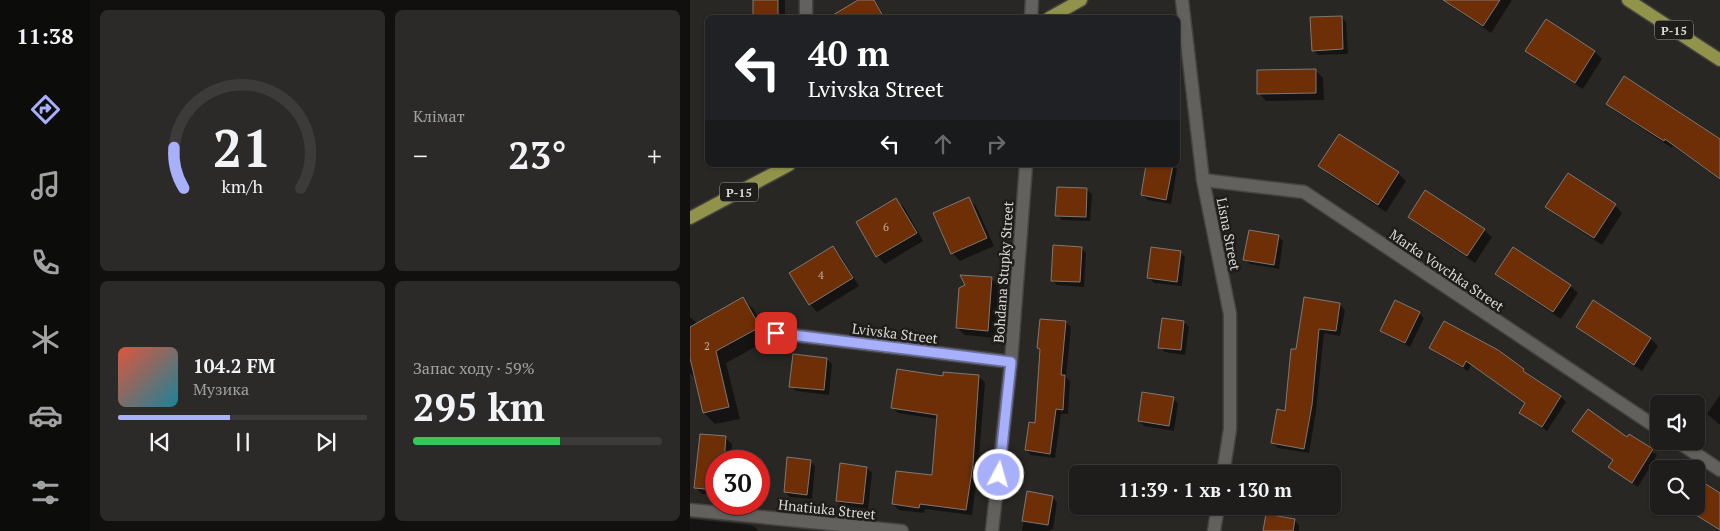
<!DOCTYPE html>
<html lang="uk">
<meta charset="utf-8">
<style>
:root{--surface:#1f1d1b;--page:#2c2a28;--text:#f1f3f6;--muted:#a1a2a3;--line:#3c3b3a;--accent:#a8b0fc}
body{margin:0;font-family:"PT Serif",serif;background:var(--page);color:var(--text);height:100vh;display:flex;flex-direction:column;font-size:19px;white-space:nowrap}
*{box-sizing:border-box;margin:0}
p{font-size:16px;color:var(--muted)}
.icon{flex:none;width:28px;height:28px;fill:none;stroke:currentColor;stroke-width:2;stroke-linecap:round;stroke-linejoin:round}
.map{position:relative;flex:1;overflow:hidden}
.sheet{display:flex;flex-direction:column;gap:10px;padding:10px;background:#11100f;width:600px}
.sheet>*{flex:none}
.banner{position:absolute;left:15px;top:15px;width:475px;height:152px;border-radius:8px;box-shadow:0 1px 4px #0004,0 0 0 1px var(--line);background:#202124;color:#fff;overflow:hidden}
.buttons{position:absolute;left:960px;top:395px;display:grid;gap:10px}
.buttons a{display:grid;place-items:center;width:55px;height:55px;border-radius:8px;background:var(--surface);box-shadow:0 1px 4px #0004,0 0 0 1px var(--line);font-size:25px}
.speed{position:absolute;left:15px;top:450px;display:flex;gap:10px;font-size:25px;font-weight:700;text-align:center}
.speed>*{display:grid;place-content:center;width:65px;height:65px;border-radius:50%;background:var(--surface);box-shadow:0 1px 4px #0004,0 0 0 1px var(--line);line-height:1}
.speed .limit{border:8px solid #d22;background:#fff;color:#111}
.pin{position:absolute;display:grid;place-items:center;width:42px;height:42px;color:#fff;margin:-21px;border-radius:10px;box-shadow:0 2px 8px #0006}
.me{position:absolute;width:55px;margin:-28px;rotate:6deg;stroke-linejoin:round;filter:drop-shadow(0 0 4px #0008)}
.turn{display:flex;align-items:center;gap:18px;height:105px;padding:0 20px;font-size:22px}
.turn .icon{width:65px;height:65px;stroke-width:2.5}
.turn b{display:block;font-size:35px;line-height:42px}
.lanes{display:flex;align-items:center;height:48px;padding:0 20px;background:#0003;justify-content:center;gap:25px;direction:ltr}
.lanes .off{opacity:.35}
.big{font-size:38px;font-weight:800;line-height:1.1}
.sheet .tile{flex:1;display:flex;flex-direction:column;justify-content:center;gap:8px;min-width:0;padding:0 18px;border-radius:8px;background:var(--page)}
.sheet .dial{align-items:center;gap:0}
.dial svg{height:130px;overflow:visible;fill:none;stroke:var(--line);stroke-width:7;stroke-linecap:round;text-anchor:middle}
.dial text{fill:var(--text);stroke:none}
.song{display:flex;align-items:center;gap:15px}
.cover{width:60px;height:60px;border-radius:8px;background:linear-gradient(135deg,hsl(10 70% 55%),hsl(190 70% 35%))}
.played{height:5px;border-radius:2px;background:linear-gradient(90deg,var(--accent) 45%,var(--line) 45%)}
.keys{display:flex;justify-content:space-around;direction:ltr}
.heat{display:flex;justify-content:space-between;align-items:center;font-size:28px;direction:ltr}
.charge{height:8px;border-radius:4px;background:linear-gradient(90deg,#34c759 59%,var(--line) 0)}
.sheet .tiles{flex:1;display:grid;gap:10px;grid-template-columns:repeat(2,1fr)}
.trip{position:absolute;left:379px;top:465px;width:272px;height:50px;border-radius:8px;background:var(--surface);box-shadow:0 1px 4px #0004,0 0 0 1px var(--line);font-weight:800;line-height:50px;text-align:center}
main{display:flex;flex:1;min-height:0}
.dock{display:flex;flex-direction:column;width:90px;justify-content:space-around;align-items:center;background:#0c0c0b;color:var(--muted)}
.dock .icon{width:35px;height:35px}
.dock .selected{color:var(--accent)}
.dock b{font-size:22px;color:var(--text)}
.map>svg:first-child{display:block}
.shadow{fill:#0007}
.building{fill:#6e2f06;stroke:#7c7876}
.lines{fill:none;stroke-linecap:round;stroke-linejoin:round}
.minor-casing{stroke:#464442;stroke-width:15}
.primary-casing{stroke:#464442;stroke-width:15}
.minor{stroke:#63615d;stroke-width:12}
.primary{stroke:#909349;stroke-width:12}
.route-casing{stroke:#6d72a4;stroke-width:12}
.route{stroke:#a8b0fc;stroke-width:9}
.labels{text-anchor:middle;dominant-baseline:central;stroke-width:5;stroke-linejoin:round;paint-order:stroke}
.number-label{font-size:11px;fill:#c0aea3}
.shield{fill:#1f1d1a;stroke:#a3a19e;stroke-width:1}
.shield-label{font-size:12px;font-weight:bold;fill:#dbd9d7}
.street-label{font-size:14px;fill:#dbd9d7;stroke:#1f1d1a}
</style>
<main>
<nav class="dock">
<b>11:38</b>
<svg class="icon selected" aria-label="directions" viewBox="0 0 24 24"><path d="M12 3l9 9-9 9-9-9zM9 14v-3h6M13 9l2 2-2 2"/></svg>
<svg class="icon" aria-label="music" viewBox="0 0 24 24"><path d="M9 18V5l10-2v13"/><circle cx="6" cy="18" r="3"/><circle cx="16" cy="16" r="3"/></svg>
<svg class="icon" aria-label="phone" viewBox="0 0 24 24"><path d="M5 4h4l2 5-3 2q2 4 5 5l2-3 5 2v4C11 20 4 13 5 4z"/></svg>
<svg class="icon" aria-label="climate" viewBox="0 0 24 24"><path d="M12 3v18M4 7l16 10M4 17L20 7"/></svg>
<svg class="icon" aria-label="car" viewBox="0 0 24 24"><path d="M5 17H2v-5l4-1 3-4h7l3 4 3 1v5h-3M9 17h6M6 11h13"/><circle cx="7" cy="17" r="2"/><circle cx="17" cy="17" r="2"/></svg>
<svg class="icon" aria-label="filters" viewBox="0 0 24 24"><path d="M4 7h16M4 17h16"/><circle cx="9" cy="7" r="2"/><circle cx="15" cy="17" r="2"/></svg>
</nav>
<section class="sheet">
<div class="tiles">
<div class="tile dial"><svg viewBox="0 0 100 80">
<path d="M14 69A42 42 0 1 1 86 69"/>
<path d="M14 69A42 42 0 0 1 8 44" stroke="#a8b0fc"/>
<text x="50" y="56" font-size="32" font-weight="700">21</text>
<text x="50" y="72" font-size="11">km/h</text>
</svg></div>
<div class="tile"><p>Клімат</p>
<div class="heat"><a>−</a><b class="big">23°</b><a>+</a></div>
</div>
<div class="tile">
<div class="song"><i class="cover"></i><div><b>104.2 FM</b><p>Музика</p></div></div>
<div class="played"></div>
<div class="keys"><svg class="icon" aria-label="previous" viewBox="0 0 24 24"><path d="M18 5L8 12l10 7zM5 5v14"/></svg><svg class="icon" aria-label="pause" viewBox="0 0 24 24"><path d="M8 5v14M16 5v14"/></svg><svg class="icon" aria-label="next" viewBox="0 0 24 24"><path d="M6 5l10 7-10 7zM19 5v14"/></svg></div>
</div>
<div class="tile"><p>Запас ходу · 59%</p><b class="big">295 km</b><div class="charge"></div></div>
</div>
</section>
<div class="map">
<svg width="1030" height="531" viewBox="0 0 1030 531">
<rect width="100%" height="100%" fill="#292724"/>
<g class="shadow">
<rect x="64" y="0" width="31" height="18"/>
<path d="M171,0H185L195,18H149Z"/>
<path d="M752,0H822L801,33Z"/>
<path d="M651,17L656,22L658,54L628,55L623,50Z"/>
<path d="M856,20L905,52L912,59L893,89L844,58L837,50Z"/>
<path d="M625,70L633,78L634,100L576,101L569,93Z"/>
<path d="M918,104L1030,141V180L983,146L982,148L925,111Z"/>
<path d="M458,165H483L487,169L481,204L458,200L452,195Z"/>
<path d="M630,166L708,173L716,181L696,212L638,174Z"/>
<path d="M397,189L402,195L400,221L372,220L367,215Z"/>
<path d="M278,199L286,206L304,246L270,261L262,253Z"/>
<path d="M206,200L214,207L233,241L195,264L187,256Z"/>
<path d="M925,205L932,213L912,245L865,214L857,207Z"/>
<path d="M719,217L794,230L802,237L785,263L727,224Z"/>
<path d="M588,236L593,241L589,269L560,264L555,259Z"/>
<path d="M143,247L150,255L169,286L127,312L120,304Z"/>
<path d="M391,248L396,253L394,287L367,285L362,280Z"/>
<path d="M490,252L495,257L492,286L464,283L459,278Z"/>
<path d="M807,274L880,286L888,293L871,319L814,281Z"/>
<path d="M302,279L309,286L305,338L275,335L267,328Z"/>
<path d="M53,299L64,310L80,339L36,363L50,419L25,424L14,413L6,379L0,373V317L8,324Z"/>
<path d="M650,305L655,310L650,336L634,333L626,411L619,453L588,448L583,443L596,412L607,350Z"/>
<path d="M729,313L734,318L720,347L697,335L692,330Z"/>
<path d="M376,322L381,327L376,377L380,381L378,414H371L365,458L341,455L336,450L346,424L351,350L349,348Z"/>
<path d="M494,322L499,327L495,355L475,352L470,347Z"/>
<path d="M887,326L961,339L968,346L952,371L895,334Z"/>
<path d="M741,348L833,370L838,376L871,397L876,402L857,431L831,413L836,404L781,365L778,371L746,353Z"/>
<path d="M137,359L142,364L139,395L106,391L101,386Z"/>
<path d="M289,377L295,382L288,470L282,515L235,509L234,513L209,510L203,504L243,476L248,419L208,413L202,407L254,378Z"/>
<path d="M1030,395V425L1017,414Z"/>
<path d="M483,398L488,404L484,431L454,426L449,421Z"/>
<path d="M884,431L938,439L940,436L967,455L948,487L920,467L924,461Z"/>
<path d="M36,438L42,444L41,461H26V495L12,494L6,488Z"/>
<path d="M120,461L125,466L122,499L100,497L95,492Z"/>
<path d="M177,468L182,473L178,509L152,506L147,501Z"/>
<path d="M69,483L71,485L68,514L55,513L48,506V504H69Z"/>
<path d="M338,493L362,497L367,502L363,529H361L360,531H332Z"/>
<path d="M1030,495V531L999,510L997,514L984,506H1006Z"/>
<path d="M442,506H475L473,514L446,510Z"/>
<path d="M0,519L60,525L65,527L69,531H0Z"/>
<path d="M604,520L609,525V531H574Z"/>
</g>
<g class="building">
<rect x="63" y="0" width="25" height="18"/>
<path d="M168,0H184L194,18H138Z"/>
<path d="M753,0H810L793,26Z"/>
<path d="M652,16L653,49L622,51L620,17Z"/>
<path d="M856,19L905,51L885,83L835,51Z"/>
<path d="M626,69V93L567,94V70Z"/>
<path d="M934,76L1030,139V179L975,139L974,141L916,104Z"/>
<path d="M649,134L709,172L688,205L628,166Z"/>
<path d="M456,165H483L476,200L451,195Z"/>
<path d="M878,173L926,204L904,238L855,207Z"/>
<path d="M367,187L397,188L396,217L365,216Z"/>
<path d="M735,190L795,229L777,256L718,217Z"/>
<path d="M279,197L297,238L261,254L243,213Z"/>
<path d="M206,198L227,233L186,257L166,222Z"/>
<path d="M559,230L589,235L584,265L553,260Z"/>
<path d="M363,245L392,247L390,282L361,281Z"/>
<path d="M143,246L163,278L119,305L99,273Z"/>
<path d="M461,247L491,251L487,282L457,278Z"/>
<path d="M823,247L881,285L863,312L805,274Z"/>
<path d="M270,275L302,277L298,331L266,328L269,288L275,285Z"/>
<path d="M53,297L70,327L26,351L39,407L13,413L0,358V327Z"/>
<path d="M614,297L650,303L646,331L629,329L622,405L614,449L581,443L587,409L595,411L601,349H606Z"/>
<path d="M705,300L730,312L715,343L690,331Z"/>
<path d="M903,300L961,338L944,365L886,327Z"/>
<path d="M472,318L494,321L491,350L468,348Z"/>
<path d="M350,319L376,321L371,375H375L373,410L366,409L360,454L335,450L339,422L345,423L350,349L347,348Z"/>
<path d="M754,321L808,350L834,369L833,371L871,396L852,427L829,413L835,403L776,361L773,367L739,348Z"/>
<path d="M103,354L137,358L134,390L99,387Z"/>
<path d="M207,369L253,376V372L289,375L283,464L276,510L230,504L229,508L202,504L206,471L242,475L247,415L201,408Z"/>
<path d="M452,392L484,397L479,426L448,421Z"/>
<path d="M898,409L937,437L939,434L963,449L942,483L918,467L923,460L882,431Z"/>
<path d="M10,434L36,436L34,461H26V490L4,488Z"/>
<path d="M97,457L121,460L117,495L94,492Z"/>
<path d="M150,463L177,467L173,504L146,501Z"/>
<path d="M1006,478L1030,493V530L1006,515Z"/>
<path d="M337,491L363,496L358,525L332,521Z"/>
<path d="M576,514L605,519L603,531H573Z"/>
</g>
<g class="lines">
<g class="minor-casing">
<g id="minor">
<path d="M492,0L513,180L540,314V429L533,474"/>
<path d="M116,18V0"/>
<path d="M341,18L342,0"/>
<path d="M513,180L614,192L969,429"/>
<path d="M86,333L321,362"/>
<path d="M987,441L1030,470"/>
<path d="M0,510L212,531"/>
<path d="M302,531L321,362L336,165"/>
<path d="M524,531L528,506"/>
</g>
</g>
<g class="primary-casing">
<g id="primary">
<path d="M938,0L1030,60"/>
<path d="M359,18L391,0"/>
<path d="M0,218L99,165"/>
</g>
</g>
<use href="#minor" class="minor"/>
<use href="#primary" class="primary"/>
</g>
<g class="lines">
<g class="route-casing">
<path id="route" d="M86,333L321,362L309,475"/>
</g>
<use href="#route" class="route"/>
</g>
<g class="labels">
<g class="number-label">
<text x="196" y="227">6</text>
<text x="131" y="275">4</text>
<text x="17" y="346">2</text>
</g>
<g class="shield">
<rect x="965" y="20.5" width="38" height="19" rx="4"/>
<rect x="30" y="182.5" width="38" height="19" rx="4"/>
</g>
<g class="shield-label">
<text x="984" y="30">Р-15</text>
<text x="49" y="192">Р-15</text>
</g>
<g class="street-label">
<text transform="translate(539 234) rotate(79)">Lisna Street</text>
<text transform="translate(757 270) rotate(34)">Marka Vovchka Street</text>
<text transform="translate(313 272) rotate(-86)">Bohdana Stupky Street</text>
<text transform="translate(205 333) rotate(7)">Lvivska Street</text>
<text transform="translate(137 509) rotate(6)">Hnatiuka Street</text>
</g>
</g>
</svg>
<div class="buttons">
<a><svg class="icon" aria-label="sound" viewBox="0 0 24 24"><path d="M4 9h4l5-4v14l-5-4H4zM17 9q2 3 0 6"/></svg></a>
<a><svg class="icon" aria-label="search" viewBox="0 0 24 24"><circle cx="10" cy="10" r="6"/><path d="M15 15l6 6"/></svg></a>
</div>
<div class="speed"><div class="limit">30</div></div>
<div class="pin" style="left:86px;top:333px;background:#d93025"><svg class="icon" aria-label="arrive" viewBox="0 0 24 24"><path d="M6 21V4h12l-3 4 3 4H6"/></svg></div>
<svg class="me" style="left:309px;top:475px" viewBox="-20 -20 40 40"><circle r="17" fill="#a8b0fc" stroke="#fff" stroke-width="3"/><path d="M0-11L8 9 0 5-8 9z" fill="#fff"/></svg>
<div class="trip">11:39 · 1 хв · 130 m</div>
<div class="banner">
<div class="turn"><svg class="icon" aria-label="left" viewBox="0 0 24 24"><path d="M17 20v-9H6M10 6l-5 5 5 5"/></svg><div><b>40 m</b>Lvivska Street</div></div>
<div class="lanes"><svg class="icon" aria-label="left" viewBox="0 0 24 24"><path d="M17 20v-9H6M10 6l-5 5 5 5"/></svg><svg class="icon off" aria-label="ahead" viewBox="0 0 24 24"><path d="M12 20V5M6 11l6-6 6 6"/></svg><svg class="icon off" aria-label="right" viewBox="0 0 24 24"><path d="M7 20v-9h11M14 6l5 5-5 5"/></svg></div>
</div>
</div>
</main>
